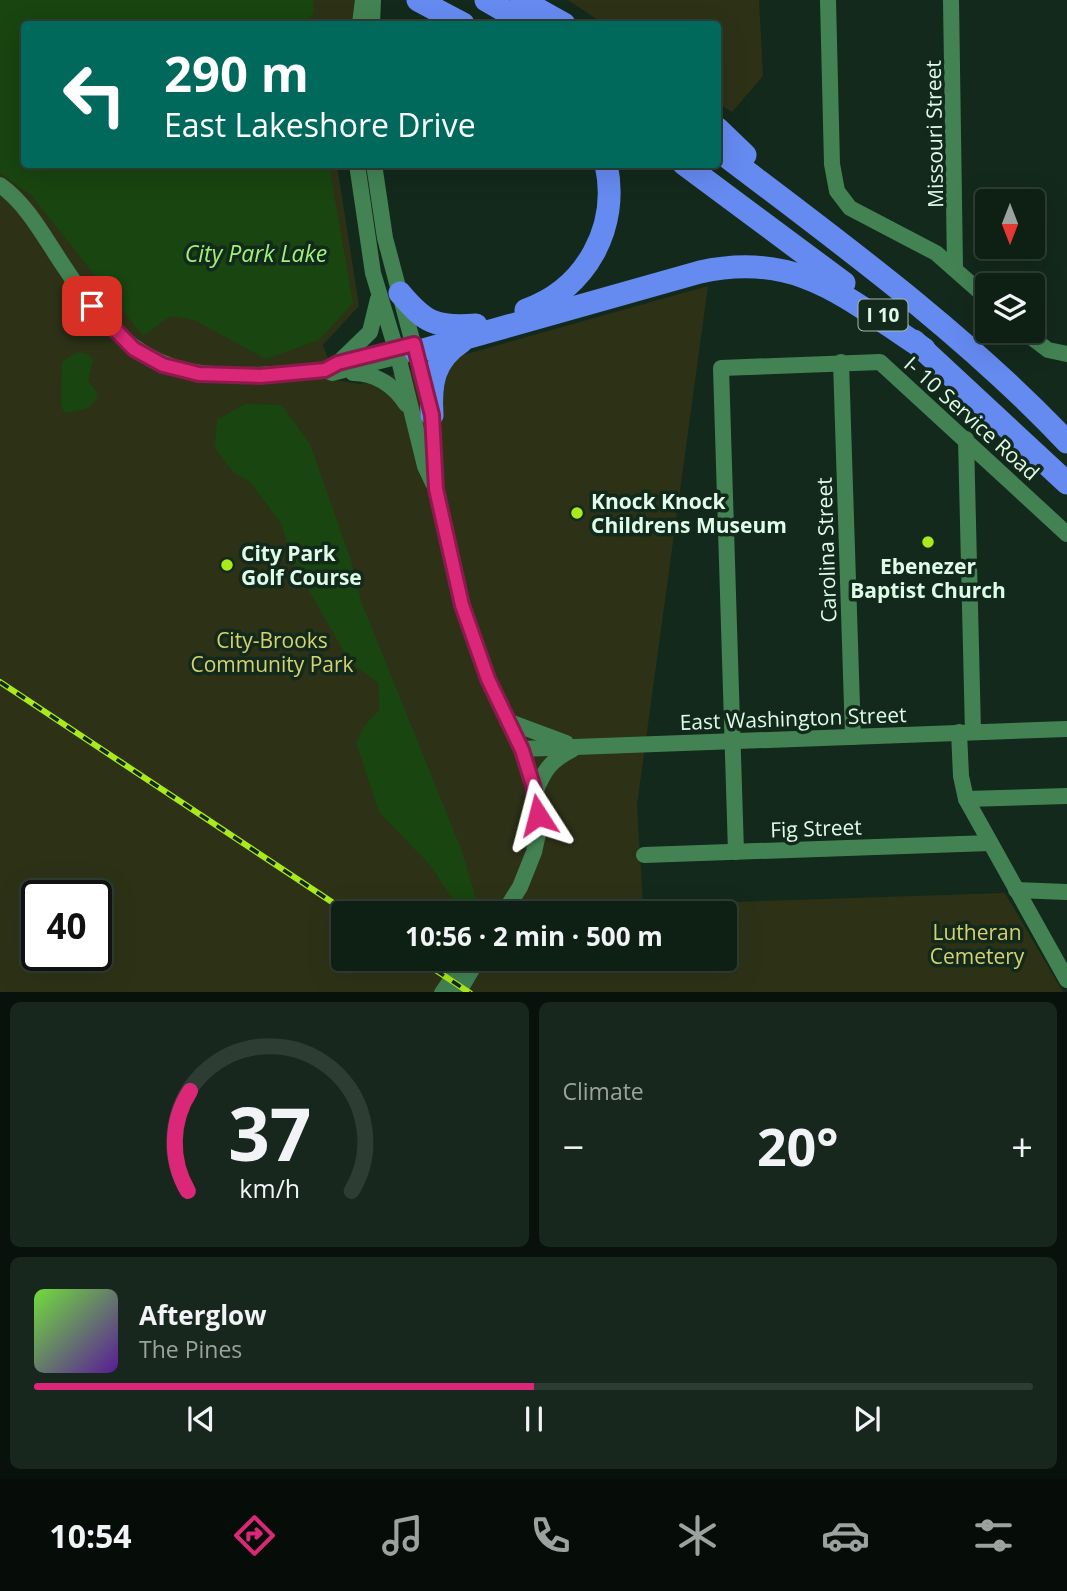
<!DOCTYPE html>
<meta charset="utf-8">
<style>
:root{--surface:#0e1f14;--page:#17271d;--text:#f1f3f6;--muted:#9ba2a0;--line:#2e3d34;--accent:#db2777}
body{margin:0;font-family:"Open Sans",sans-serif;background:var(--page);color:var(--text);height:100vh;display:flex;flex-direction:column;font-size:26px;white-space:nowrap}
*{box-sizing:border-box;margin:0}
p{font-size:23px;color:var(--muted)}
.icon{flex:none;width:38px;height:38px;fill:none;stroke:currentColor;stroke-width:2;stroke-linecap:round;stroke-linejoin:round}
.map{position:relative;height:992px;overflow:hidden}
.details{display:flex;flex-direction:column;gap:10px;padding:10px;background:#08110b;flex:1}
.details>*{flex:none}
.top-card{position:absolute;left:21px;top:21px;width:700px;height:147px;border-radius:7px;box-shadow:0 7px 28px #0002,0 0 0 2px var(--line);background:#00695c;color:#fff;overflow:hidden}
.needle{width:46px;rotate:180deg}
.tools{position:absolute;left:975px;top:189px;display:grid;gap:14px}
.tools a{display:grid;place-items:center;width:70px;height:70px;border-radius:7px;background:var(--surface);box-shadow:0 7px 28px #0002,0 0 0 2px var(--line);font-size:35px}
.speed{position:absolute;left:21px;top:880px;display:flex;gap:14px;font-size:35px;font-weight:700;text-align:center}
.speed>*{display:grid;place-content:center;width:91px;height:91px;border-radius:50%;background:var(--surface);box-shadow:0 7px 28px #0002,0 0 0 2px var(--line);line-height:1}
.speed .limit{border:4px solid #111;border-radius:10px;background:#fff;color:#111}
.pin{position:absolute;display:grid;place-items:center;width:60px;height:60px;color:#fff;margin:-30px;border-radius:14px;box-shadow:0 4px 10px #0006}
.me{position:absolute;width:77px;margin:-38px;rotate:351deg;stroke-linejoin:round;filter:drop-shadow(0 0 5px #0008)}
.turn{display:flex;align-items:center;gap:24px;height:147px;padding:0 28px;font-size:32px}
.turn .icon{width:91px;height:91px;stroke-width:2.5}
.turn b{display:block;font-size:49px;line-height:60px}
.big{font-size:52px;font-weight:700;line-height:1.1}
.details .card{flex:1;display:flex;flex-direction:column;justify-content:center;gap:10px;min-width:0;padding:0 24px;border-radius:10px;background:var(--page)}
.details .dial{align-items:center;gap:0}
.dial svg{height:182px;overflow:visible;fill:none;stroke:var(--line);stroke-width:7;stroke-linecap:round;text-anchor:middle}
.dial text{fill:var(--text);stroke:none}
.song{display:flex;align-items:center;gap:21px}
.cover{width:84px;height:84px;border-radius:10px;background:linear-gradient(135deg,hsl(100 70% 55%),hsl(270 70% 35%))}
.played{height:7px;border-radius:4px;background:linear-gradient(90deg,var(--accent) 50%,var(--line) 50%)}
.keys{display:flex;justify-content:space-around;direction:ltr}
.heat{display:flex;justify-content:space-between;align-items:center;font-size:38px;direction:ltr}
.details .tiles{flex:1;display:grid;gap:10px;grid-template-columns:1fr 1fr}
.card:last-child{grid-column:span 2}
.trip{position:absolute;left:331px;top:901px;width:406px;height:70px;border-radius:7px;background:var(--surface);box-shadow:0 7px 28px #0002,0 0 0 2px var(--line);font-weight:700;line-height:70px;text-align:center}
.menu{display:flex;height:112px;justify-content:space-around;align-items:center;background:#060c08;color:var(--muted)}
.menu .icon{width:49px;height:49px}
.menu .on{color:var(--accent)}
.menu b{font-size:32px;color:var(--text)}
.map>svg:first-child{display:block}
.green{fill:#2d3217;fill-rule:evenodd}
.water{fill:#184510}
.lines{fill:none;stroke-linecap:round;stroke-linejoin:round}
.minor{stroke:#438353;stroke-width:16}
.highway{stroke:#658af0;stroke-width:23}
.rail-casing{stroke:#aaea1c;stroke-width:6}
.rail{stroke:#13291b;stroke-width:3.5;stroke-dasharray:10;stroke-linecap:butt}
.route-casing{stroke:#8e194d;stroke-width:18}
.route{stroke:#db2777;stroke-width:12}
.poi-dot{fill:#aaea1c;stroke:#13291b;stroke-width:2.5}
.labels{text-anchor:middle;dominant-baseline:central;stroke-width:7;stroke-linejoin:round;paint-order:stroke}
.shield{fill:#13291b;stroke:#a1bdaa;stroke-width:2}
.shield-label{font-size:19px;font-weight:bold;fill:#defce8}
.street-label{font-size:21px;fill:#defce8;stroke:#13291b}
.poi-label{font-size:21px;font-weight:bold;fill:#defce8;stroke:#13291b;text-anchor:start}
.park-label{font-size:21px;fill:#d6d270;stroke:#13291b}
.water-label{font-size:23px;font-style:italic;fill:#9ff276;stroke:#13291b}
</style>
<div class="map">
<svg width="1067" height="993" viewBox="0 0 1067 993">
<rect width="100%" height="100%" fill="#13291b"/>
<g class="green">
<path d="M0,0H358L355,24H24V164L337,165L359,306L323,345L336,380L360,384L708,286L637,805L643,905L1005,893L1063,992H0ZM37,896H96V956H37ZM343,914H724V959H343Z"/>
<path d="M568,0H759L763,76L732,112L718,103V24H604Z"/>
</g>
<g class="water">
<path d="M0,0H313L314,13L301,24H24V164L329,165L353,303L319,340L266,359L194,320L171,316L143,336L32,196L0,173Z"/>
<path d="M77,352L87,354L93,360L88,381L96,391L97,399L88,408L66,413L61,407L62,362Z"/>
<path d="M245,404L282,405L310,444L351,560L361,601L462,851L479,909L476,913H462L430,865L379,812L356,743L365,725L380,709L378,683L350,662L292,561L282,525L250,482L233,472L215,448L217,420Z"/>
</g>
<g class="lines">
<g class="minor">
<path d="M828,0L832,164L837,191L850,208L936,253L987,298"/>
<path d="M951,0L955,267"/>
<path d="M360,24L363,0"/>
<path d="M372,24L373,0"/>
<path d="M357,164L373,273L398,356L425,466L433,483"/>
<path d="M374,164L385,238L432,415L436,489L462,605L488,679L521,749L535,793L538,834L534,852L520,887L503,914"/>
<path d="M0,185C29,206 45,239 65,268C142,386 194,381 325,370L332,373L416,352"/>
<path d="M1023,331L1048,350L1067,354"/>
<path d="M841,362L853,737"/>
<path d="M338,363L370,332L378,299"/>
<path d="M353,373C375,373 394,385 406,404"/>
<path d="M966,439L973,732"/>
<path d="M507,721L566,743"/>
<path d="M959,732L961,776L966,799L1067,980"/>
<path d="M521,749L1067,729"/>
<path d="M535,793C544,770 551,760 573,749"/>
<path d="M966,799L1067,796"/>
<path d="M736,852L721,368L880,362L1067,534"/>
<path d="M644,855L990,843"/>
<path d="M1016,890L1067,892"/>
<path d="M442,993L465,959"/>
<path d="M458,993L478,959"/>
</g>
<g class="highway">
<path d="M418,0L463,24"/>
<path d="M486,0L527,24"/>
<path d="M521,0L564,24"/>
<path d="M718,129L745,155"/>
<path d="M718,150C839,242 962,331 1067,442"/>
<path d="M684,164L844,283"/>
<path d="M400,293C425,323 436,328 476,325"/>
<path d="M526,310C586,289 620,227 606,164"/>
<path d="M914,341L1067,483"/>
<path d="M416,352L700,272C798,250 847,299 924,349"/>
<path d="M432,415C430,385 433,360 461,342"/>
</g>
<g class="rail-casing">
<g id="rail">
<path d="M0,682L350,914"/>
<path d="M419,959L470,993"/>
</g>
</g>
<use href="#rail" class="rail"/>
</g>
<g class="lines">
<g class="route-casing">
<path id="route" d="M92,306L134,349L163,365L199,374L260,376L325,370L338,363L414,344L432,415L436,489L462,605L488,679L522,750L533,785L538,815"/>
</g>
<use href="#route" class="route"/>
</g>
<g class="poi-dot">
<circle cx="577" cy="513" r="7"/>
<circle cx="928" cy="542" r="7"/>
<circle cx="227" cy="565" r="7"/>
</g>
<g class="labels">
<rect class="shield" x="858.5" y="299.5" width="49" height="31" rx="5"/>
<g class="shield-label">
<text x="883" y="315">I 10</text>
</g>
<g class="street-label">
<text transform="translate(934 134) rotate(-91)">Missouri Street</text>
<text transform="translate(972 418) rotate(42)">I- 10 Service Road</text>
<text transform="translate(826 550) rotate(-92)">Carolina Street</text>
<text transform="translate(793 718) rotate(-2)">East Washington Street</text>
<text transform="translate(816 828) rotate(-2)">Fig Street</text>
</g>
<g class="poi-label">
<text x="591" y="501">Knock Knock<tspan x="591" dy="24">Childrens Museum</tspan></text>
<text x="241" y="553">City Park<tspan x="241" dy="24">Golf Course</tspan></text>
<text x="928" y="566" text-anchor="middle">Ebenezer<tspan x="928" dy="24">Baptist Church</tspan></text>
</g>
<g class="park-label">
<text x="272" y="640">City-Brooks<tspan x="272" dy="24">Community Park</tspan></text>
<text x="977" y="932">Lutheran<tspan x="977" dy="24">Cemetery</tspan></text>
</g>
<g class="water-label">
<text x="256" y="253">City Park Lake</text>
</g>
</g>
</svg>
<div class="tools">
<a><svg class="needle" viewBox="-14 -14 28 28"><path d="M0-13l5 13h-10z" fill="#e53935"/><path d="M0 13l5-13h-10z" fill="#9ba2a0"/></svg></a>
<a><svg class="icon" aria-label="layers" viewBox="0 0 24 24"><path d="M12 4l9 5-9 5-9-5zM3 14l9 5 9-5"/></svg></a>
</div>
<div class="speed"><div class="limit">40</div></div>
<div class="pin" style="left:92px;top:306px;background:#d93025"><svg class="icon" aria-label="arrive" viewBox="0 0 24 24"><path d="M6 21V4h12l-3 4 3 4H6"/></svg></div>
<svg class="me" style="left:538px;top:815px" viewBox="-20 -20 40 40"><path d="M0-17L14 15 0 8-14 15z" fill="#db2777" stroke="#fff" stroke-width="4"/></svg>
<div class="trip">10:56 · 2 min · 500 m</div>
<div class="top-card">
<div class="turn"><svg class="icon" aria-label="left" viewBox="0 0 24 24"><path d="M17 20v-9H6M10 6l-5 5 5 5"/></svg><div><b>290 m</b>East Lakeshore Drive</div></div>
</div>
</div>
<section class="details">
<div class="tiles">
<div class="card dial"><svg viewBox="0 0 100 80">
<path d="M14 69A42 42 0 1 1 86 69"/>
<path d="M14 69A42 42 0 0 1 15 25" stroke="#db2777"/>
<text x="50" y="56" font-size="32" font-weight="700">37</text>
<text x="50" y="72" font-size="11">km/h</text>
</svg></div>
<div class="card"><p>Climate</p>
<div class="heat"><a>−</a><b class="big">20°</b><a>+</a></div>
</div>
<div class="card">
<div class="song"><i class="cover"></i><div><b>Afterglow</b><p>The Pines</p></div></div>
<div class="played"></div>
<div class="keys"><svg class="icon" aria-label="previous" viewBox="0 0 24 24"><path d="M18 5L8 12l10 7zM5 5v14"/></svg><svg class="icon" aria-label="pause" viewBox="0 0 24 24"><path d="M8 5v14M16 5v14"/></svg><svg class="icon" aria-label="next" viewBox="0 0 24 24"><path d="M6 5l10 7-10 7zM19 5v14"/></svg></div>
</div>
</div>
</section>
<nav class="menu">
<b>10:54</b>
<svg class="icon on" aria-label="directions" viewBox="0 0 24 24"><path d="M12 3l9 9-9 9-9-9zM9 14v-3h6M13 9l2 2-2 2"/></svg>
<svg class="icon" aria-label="music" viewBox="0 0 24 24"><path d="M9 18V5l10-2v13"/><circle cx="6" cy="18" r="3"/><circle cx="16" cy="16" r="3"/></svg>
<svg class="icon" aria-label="phone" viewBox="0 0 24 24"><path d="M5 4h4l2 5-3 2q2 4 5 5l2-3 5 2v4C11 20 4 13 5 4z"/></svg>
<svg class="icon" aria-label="climate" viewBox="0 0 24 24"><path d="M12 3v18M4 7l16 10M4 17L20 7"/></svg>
<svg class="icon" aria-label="car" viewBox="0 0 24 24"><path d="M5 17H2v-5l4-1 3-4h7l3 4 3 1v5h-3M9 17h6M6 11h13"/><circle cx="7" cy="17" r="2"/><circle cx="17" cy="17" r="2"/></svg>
<svg class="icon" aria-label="filters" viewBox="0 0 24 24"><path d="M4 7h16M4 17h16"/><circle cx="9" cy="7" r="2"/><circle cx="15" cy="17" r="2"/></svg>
</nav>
